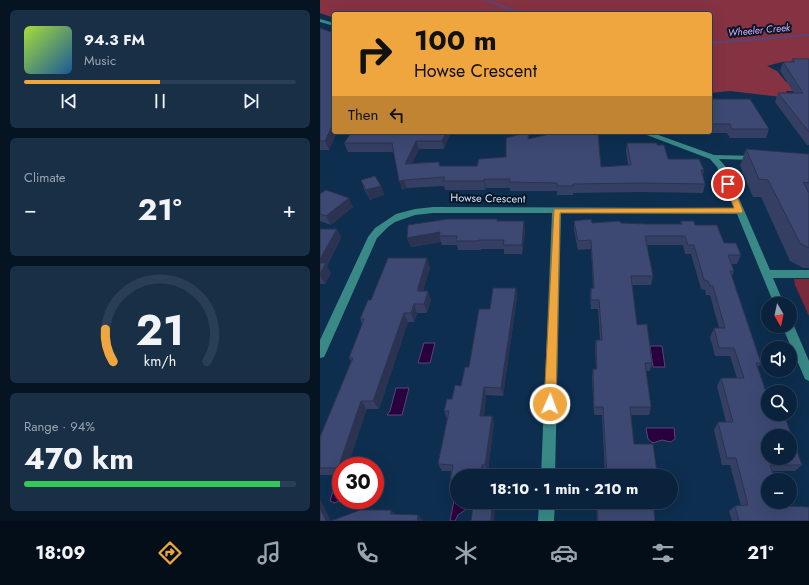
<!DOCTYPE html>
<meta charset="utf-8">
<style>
:root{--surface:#0a223b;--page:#182f46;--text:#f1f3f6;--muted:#99a4af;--line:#2a3f55;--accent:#f0a63f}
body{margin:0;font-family:Jost,sans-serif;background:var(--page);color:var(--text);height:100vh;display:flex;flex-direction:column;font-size:15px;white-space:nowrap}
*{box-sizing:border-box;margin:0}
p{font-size:13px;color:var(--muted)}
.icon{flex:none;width:22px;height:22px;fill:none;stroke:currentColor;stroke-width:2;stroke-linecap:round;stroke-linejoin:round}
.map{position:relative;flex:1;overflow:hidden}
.panel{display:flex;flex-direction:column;gap:10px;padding:10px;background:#061320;width:320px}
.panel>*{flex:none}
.guide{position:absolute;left:12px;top:12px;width:380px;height:122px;border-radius:4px;box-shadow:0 4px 16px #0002,0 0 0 1px var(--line);background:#f0a63f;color:#111;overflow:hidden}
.needle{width:26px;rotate:171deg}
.fabs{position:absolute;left:441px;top:297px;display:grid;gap:8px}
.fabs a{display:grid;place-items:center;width:36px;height:36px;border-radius:50%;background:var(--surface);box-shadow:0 4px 16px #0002,0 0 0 1px var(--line);font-size:20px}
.speed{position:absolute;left:12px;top:457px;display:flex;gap:8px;font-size:20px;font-weight:700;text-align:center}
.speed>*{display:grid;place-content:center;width:52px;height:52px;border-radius:50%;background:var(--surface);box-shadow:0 4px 16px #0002,0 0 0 1px var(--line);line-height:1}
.speed .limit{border:6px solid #d22;background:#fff;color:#111}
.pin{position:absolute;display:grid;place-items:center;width:34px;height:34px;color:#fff;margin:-17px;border:2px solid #fff;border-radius:50%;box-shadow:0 1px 4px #0007}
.me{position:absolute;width:44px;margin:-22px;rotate:2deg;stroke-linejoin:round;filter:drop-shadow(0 0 3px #0008)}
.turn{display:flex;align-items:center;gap:14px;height:84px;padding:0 16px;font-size:18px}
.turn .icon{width:52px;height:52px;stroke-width:2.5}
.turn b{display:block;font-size:28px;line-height:34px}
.then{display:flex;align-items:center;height:38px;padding:0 16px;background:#0003;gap:8px;font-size:15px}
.big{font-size:30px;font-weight:700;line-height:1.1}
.panel .tile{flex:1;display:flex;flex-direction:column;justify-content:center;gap:6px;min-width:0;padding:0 14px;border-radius:6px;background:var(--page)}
.panel .dial{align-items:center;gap:0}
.dial svg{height:104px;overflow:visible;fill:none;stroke:var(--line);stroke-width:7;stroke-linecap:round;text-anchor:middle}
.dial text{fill:var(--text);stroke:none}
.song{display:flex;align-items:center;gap:12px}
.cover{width:48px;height:48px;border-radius:6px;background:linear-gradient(135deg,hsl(80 70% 55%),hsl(210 70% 35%))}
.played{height:4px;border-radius:2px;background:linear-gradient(90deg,var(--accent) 50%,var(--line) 50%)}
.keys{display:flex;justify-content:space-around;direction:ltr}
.heat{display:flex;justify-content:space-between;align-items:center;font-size:22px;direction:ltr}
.charge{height:6px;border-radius:3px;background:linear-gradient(90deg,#34c759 94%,var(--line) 0)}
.trip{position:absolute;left:130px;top:469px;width:228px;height:40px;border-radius:20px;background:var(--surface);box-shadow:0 4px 16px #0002,0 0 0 1px var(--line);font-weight:700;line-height:40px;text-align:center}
.menu{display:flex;height:64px;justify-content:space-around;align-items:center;background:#040e18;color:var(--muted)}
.menu .icon{width:28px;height:28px}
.menu .selected{color:var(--accent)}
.menu b{font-size:18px;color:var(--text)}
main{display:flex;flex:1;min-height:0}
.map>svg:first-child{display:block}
.green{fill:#792939}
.forest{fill:#853242}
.water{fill:#29003e;stroke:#5a4476}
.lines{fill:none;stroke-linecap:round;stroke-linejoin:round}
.stream{stroke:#5a4476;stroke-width:2}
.minor{fill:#398986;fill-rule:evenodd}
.wall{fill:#343f63}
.shaded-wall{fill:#2b3350}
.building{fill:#3d4973;stroke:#2b3350;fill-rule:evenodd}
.route{fill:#f0a63f;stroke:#9c6c29}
.labels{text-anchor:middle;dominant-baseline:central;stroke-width:4;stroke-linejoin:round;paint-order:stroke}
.far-water-label{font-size:10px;font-style:italic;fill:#daadf9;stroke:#081625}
.street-label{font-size:11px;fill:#cee1f7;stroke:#081625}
</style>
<main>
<section class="panel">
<div class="tile">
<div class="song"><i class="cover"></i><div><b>94.3 FM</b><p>Music</p></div></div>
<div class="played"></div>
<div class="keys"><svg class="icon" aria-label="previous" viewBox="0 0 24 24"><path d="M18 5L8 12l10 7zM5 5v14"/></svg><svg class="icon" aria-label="pause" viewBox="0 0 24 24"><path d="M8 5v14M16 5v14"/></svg><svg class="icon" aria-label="next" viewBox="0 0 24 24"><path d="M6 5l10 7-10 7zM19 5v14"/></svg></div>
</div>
<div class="tile"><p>Climate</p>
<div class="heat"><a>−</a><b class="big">21°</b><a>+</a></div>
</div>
<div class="tile dial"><svg viewBox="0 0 100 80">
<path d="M14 69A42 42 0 1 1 86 69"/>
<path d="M14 69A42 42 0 0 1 8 44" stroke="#f0a63f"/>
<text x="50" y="56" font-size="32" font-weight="700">21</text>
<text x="50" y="72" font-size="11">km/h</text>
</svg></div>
<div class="tile"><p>Range · 94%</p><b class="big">470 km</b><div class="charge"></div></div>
</section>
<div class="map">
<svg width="489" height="521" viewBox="0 0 489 521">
<rect width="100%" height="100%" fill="#0d2e4f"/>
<path class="green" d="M474,279H489V316L475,285Z"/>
<path class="forest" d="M0,0H489V59L482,62H462L447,66L457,71L466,82H487L489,91H466L470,98L410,91L390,93V14H61L54,12L52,14H14V18L0,13Z"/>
<g class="water">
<path d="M104,343H115L110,363H98Z"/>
<path d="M330,346H342L345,367H333Z"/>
<path d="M76,388H89L82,415H67L70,411Z"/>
<path d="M326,428H354L355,439L351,442L342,440L333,443L328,439Z"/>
<path d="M21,483V499L15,503L10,501L15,484Z"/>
<path d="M135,496H137V502H152V505L138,515L135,521H130Z"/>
</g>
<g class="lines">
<g class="stream">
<path d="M166,0L202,14"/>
<path d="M390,43L489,35"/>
</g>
<g class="minor">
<path d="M0,19L14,23V26L0,22Z"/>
<path d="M319,132H330L394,155L440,156L441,158L437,160L399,159L405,166L450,270H489V278H453L464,304H454L417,214L241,213L235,476H221L232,213H113L95,215L75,222L68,227L57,238L6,353L4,357L0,358V340L48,237L55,228L76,214L95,209L113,207L414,208L397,167L390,159Z"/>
<path d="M470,322L474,326L489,361V381L485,379L462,326H470Z"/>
<path d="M219,502H235L234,521H218Z"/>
</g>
</g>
<g class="wall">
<path d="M0,28L14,132H17L9,150H0Z"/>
<path d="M472,59H489V145H487L455,102L458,93H474L460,71L463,62H471Z"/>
<path d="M390,99L449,129L446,138H410L407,133H363L362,132H390Z"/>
<path d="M131,132L124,149H99L92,163L119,162L120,166H157L186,157L209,132V139L281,167L308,165L306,151L307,143L337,145L348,159L384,170L383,175L385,184L383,193L320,192L253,193V195H237V191H190V188H166L165,190H125L124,186L87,188L82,190L74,152H28L24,143Z"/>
<path d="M426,149L489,155V268H483L470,261L441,197H433L420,166Z"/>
<path d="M41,180L61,186L64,195L50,200L44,189Z"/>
<path d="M0,194L33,207L11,225L0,221Z"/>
<path d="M177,221L205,230L202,254H184V249H161V250H138L137,245H122L121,242L91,247L87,238Z"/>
<path d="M254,221L272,223L326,224H360L361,221L375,225L404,243L421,255L417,264H411L414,271L412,276L441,363L438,367L455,417L482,465L475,471H453L464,506L489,521H412L409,511L415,506H421L410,465H402L394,430L398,422H406L397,386L401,378H417L410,356H395L390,337L394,328H399L390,295H386L385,290L381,289L371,254H365L363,245H327L333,276L331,285H312L317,325L332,363L330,371H326L331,407L329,415H311L314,444L337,473L335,476H285L282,415H274L272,378L273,369H276L275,348L276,340H280L278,309H271L270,297L271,288H273L271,249L258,250L254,230Z"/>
<path d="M0,229H17L21,238L7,266L11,273L5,284H0Z"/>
<path d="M110,268L103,291L111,300L107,313H97L94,322H88L59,409H47L21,466V475H0V437L31,361L29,358L42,324L40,319L51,300Z"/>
<path d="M196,288L197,297L183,396L166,395L164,416H172L174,423L168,471L137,476V494H132L129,488L131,471H122L118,464L127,419L124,411L141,386L149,367L170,309Z"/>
<path d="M276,502H333L335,521H277Z"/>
</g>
<g class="shaded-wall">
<path d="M14,122V132H17L9,150L5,141Z"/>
<path d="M126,132H131L124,149L122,141Z"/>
<path d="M96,141L99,149L88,173L85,164Z"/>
<path d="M164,179L166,188L165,190L164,181Z"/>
<path d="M84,180L87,188L82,190L79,181Z"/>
<path d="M61,186L64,195L50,200L46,190Z"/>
<path d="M29,198L33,207L11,225L6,216Z"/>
<path d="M204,221L205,230L202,254V245Z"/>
<path d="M17,229L21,238L7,266L11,273L5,284L0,275V259Z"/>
<path d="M120,232L119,236L121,242L91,247L87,238Z"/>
<path d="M107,258L110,268L101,297L98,291V288Z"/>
<path d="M196,288L197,297L183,396L181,388Z"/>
<path d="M108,291L111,300L107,313L104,304Z"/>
<path d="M94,304L97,313L94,322L91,313Z"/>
<path d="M84,313L88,322L59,409L53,401Z"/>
<path d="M164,387L166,395L163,423L160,416Z"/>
<path d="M41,401L47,409L28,466H21V471L18,468Z"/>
<path d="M172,416L174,423L168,471L165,465Z"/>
<path d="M162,465L165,471L164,476H161Z"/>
<path d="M0,499L11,521H6L0,508Z"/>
<path d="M172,506L175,512L174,521H171Z"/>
<path d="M71,510L77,515L70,514Z"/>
<path d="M98,515L103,520V521H97Z"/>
</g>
<g class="building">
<path d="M0,28L14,33V122L5,141H0Z"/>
<path d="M472,59H489V132L458,93H483L463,62H475Z"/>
<path d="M390,99H430L449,129H412L410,124H390Z"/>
<path d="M32,132H126L122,141H96L85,164L119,162V166H157L159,159L186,157V138L208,132H209L208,139L234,133H278L281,167L311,165L307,143H337V145H344L348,159H379L384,170H381L385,184L321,183L253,184V186H237V183L189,182L190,179H164V181H123L125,177L84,180L79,181L72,143H24Z"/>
<path d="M426,149L489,154V183L483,182L489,193V248L480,243L448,180L439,179Z"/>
<path d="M55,176L61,186L46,190L41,180Z"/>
<path d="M6,190L29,198L6,216L0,214V194Z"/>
<path d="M128,219H177V221H204L202,245H183L184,240H159V241H136L137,236H119L120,232L87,238L88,225Z"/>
<path d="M271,219L272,223L300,221L301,223L326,224H362L361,221H374L375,225H397L404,243H416L421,255H408L414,271H410L441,363H436L448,398V414H453L455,417H465L482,465H450L455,480H448V502H462L464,506L489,507V521H419L415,506L428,505L416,458H407L398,422H413L401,378H424L414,348H399L394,328H405L393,286H390L388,281L384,280L374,245H368L365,236H325L333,276H311L317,325L327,324L332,363H325L331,407H310L314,444H333L337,473H329L330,476H287L283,407H274L273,369H277L276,340H282L279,300H271V288H274L271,240L258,241L254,221ZM448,436H470V458H448Z"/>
<path d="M0,229H17L0,259Z"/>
<path d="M68,258H107L98,288V291H108L104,304H94L91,313H84L53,401H41L18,468H0V437L33,358H29L44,319H40L48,300H51Z"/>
<path d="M0,263H6L0,274Z"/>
<path d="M173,288H196L181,388L164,387L160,416H172L165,465H162L161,476H137V488H129L133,465L118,464L129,411H124L127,399H132L135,385L141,386L145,367H149L159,309H170Z"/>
<path d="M277,502H333L335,521H278Z"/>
<path d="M153,506H172L171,521H151Z"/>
<path d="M0,508L6,521H0Z"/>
<path d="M40,510H71L70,514L98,515L97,521H11Z"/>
</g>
<path class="route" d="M408,182L412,184L423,211L422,213H240L236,404L234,408L230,409L226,408L224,404L234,209L414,208L405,184Z"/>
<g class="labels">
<g class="far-water-label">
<text transform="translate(439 30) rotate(-5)">Wheeler Creek</text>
</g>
<g class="street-label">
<text transform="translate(168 198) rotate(1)">Howse Crescent</text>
</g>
</g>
</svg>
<div class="fabs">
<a><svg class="needle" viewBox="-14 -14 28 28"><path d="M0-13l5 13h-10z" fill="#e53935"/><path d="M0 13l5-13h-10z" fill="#99a4af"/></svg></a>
<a><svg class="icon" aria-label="sound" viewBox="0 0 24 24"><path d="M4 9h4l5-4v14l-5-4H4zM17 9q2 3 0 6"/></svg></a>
<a><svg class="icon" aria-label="search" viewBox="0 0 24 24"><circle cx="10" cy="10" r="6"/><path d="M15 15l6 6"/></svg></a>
<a>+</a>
<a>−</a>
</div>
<div class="speed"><div class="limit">30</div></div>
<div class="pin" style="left:408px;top:184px;background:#d93025"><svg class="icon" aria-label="arrive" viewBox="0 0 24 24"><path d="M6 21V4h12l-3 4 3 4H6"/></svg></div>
<svg class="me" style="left:230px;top:404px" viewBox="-20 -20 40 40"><circle r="17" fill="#f0a63f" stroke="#fff" stroke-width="3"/><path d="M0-11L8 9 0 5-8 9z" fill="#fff"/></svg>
<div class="trip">18:10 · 1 min · 210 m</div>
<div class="guide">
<div class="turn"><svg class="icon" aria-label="right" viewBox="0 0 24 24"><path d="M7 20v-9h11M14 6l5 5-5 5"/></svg><div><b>100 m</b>Howse Crescent</div></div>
<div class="then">Then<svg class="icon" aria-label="left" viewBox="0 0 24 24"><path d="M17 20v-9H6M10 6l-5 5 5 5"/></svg></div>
</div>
</div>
</main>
<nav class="menu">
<b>18:09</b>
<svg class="icon selected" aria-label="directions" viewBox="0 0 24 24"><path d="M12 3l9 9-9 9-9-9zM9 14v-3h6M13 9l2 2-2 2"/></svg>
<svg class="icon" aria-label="music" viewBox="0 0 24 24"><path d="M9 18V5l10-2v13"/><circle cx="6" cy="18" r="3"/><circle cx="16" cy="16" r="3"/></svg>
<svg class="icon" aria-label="phone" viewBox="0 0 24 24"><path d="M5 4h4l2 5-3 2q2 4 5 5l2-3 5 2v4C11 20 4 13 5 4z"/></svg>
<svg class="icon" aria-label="climate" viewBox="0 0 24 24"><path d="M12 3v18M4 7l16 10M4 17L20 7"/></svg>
<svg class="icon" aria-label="car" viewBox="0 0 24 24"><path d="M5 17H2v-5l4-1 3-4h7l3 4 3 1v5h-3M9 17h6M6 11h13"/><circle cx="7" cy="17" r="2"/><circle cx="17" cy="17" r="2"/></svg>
<svg class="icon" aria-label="filters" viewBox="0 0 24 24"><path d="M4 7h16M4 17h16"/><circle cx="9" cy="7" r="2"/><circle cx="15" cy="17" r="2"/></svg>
<b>21°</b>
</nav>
